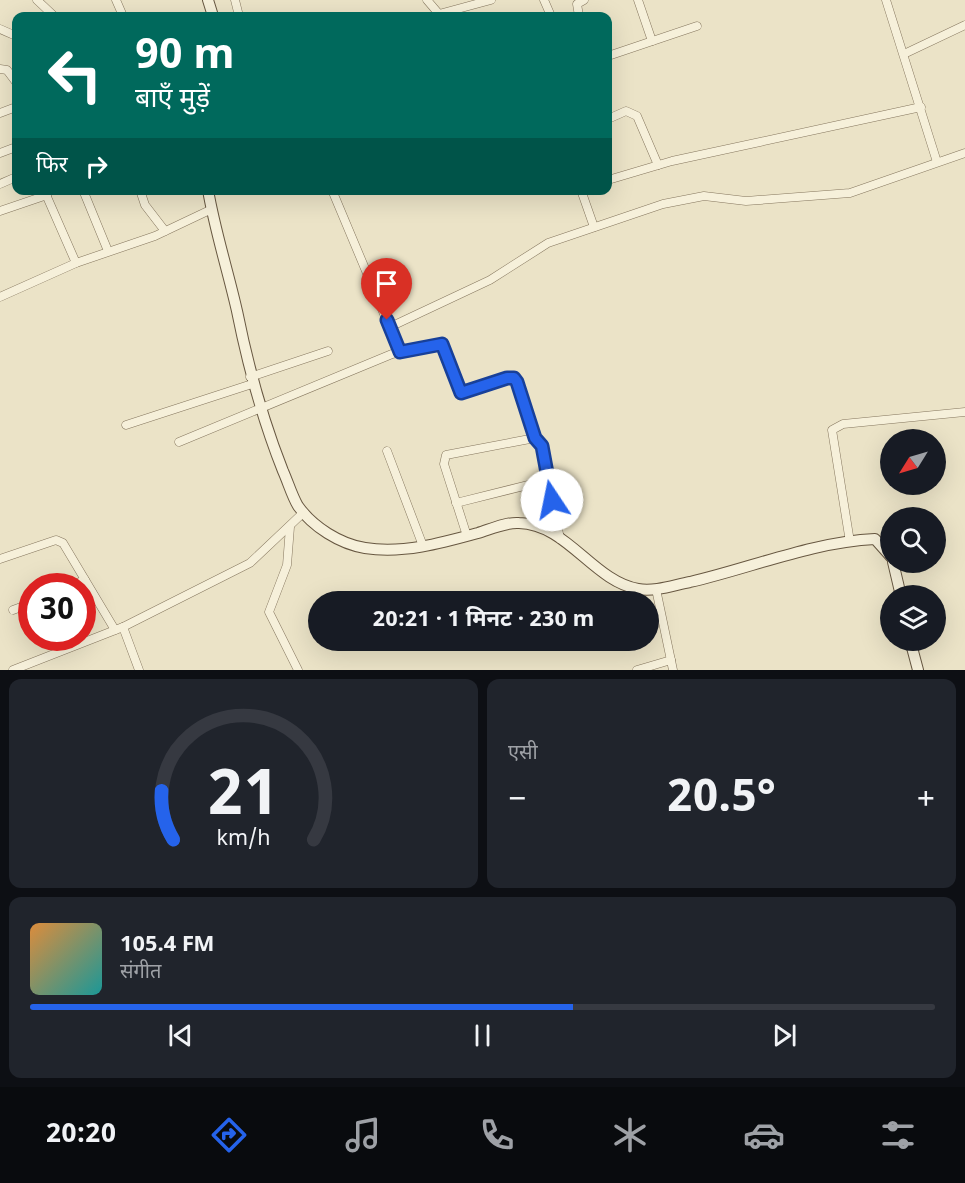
<!DOCTYPE html>
<html lang="hi">
<meta charset="utf-8">
<style>
:root{--surface:#171b24;--page:#20242c;--text:#f1f3f6;--muted:#9ea1a6;--line:#363941;--accent:#2563eb}
body{margin:0;font-family:Georgia,"Noto Sans Devanagari",serif;background:var(--page);color:var(--text);height:100vh;display:flex;flex-direction:column;font-size:22px;white-space:nowrap}
*{box-sizing:border-box;margin:0}
p{font-size:20px;color:var(--muted)}
.icon{flex:none;width:33px;height:33px;fill:none;stroke:currentColor;stroke-width:2;stroke-linecap:round;stroke-linejoin:round}
.map{position:relative;height:670px;overflow:hidden}
.drawer{display:flex;flex-direction:column;gap:9px;padding:9px;background:#0d0f14;flex:1}
.drawer>*{flex:none}
.guide{position:absolute;left:12px;top:12px;width:600px;height:183px;border-radius:12px;box-shadow:0 6px 24px #0002;background:#00695c;color:#fff;overflow:hidden}
.needle{width:39px;rotate:233deg}
.fabs{position:absolute;left:880px;top:429px;display:grid;gap:12px}
.fabs a{display:grid;place-items:center;width:66px;height:66px;border-radius:50%;background:var(--surface);box-shadow:0 6px 24px #0002;font-size:30px}
.speed{position:absolute;left:18px;top:573px;display:flex;gap:12px;font-size:30px;font-weight:700;text-align:center}
.speed>*{display:grid;place-content:center;width:78px;height:78px;border-radius:50%;background:var(--surface);box-shadow:0 6px 24px #0002;line-height:1}
.speed .limit{border:9px solid #d22;background:#fff;color:#111}
.pin{position:absolute;display:grid;place-items:center;width:51px;height:51px;color:#fff;margin:-62px -26px;border-radius:50% 50% 50% 0;rotate:-45deg;box-shadow:0 0 6px #0007}
.pin .icon{rotate:45deg}
.me{position:absolute;width:66px;margin:-33px;rotate:349deg;stroke-linejoin:round;filter:drop-shadow(0 0 4px #0008)}
.turn{display:flex;align-items:center;gap:21px;height:126px;padding:0 24px;font-size:27px}
.turn .icon{width:78px;height:78px;stroke-width:2.5}
.turn b{display:block;font-size:42px;line-height:51px}
.then{display:flex;align-items:center;height:57px;padding:0 24px;background:#0003;gap:12px;font-size:22px}
.big{font-size:45px;font-weight:700;line-height:1.1}
.drawer .tile{flex:1;display:flex;flex-direction:column;justify-content:center;gap:9px;min-width:0;padding:0 21px;border-radius:12px;background:var(--page)}
.drawer .dial{align-items:center;gap:0}
.dial svg{height:156px;overflow:visible;fill:none;stroke:var(--line);stroke-width:7;stroke-linecap:round;text-anchor:middle}
.dial text{fill:var(--text);stroke:none}
.song{display:flex;align-items:center;gap:18px}
.cover{width:72px;height:72px;border-radius:9px;background:linear-gradient(135deg,hsl(30 70% 55%),hsl(180 70% 35%))}
.played{height:6px;border-radius:3px;background:linear-gradient(90deg,var(--accent) 60%,var(--line) 60%)}
.keys{display:flex;justify-content:space-around;direction:ltr}
.heat{display:flex;justify-content:space-between;align-items:center;font-size:33px;direction:ltr}
.drawer .tiles{flex:1;display:grid;gap:9px;grid-template-columns:1fr 1fr}
.tile:last-child{grid-column:span 2}
.trip{position:absolute;left:308px;top:591px;width:351px;height:60px;border-radius:30px;background:var(--surface);box-shadow:0 6px 24px #0002;font-weight:700;line-height:60px;text-align:center}
.tabs{display:flex;height:96px;justify-content:space-around;align-items:center;background:#090b0e;color:var(--muted)}
.tabs .icon{width:42px;height:42px}
.tabs .selected{color:var(--accent)}
.tabs b{font-size:27px;color:var(--text)}
.map>svg:first-child{display:block}
.lines{fill:none;stroke-linecap:round;stroke-linejoin:round}
.street-casing{stroke:#85765e;stroke-width:9}
.secondary-casing{stroke:#675741;stroke-width:12}
.street{stroke:#f6f0da;stroke-width:8}
.secondary{stroke:#f6f0da;stroke-width:10}
.route-casing{stroke:#184099;stroke-width:15}
.route{stroke:#2563eb;stroke-width:10}
</style>
<div class="map">
<svg width="965" height="670" viewBox="0 0 965 670">
<rect width="100%" height="100%" fill="#ebe3c7"/>
<g class="lines">
<g class="street-casing">
<g id="street">
<path d="M37,0L54,16"/>
<path d="M116,0L123,16"/>
<path d="M235,0L239,16"/>
<path d="M427,0L439,14L491,0"/>
<path d="M544,0L551,16"/>
<path d="M638,0L652,41"/>
<path d="M886,0L937,162"/>
<path d="M579,16L577,4L584,0"/>
<path d="M0,29L16,36"/>
<path d="M904,54L965,25"/>
<path d="M608,56L697,26"/>
<path d="M0,69L7,70L16,82"/>
<path d="M0,113L16,107"/>
<path d="M608,119L626,111L637,116L658,165"/>
<path d="M0,153L16,147"/>
<path d="M608,180L672,161L921,107"/>
<path d="M0,184L16,177"/>
<path d="M44,190L76,263"/>
<path d="M83,190L108,251"/>
<path d="M140,190L145,205L165,231"/>
<path d="M332,190L400,352"/>
<path d="M581,190L594,227"/>
<path d="M0,211L47,195"/>
<path d="M0,297L76,263L155,236L212,209"/>
<path d="M390,327L490,280L548,243L663,204L704,196L746,201L850,193L965,153"/>
<path d="M250,377L328,351"/>
<path d="M126,425L252,384"/>
<path d="M179,442L392,354L438,343L444,347L461,393L507,377L514,378L520,386L535,438"/>
<path d="M387,451L423,546"/>
<path d="M456,503L548,480"/>
<path d="M290,527L287,565L269,612L298,670"/>
<path d="M467,536L444,464L446,455L535,438L542,446L560,539"/>
<path d="M850,542L832,430L843,424L965,412"/>
<path d="M0,559L56,540L63,543L115,630"/>
<path d="M70,586L85,580"/>
<path d="M656,589L673,670"/>
<path d="M13,610L32,603"/>
<path d="M123,627L139,670"/>
<path d="M13,670L123,627L250,563L304,512"/>
<path d="M637,670L671,660"/>
</g>
</g>
<g class="secondary-casing">
<g id="secondary">
<path d="M208,0L213,16"/>
<path d="M208,190C215,231 228,271 237,311C248,366 262,418 283,471C288,482 292,496 298,506C313,527 340,544 365,548C403,554 442,543 478,533C491,529 506,522 519,523C567,524 593,581 638,589C655,592 674,585 690,582C751,568 812,542 875,539L891,557"/>
<path d="M893,562L901,596"/>
<path d="M910,640L918,670"/>
</g>
</g>
<use href="#street" class="street"/>
<use href="#secondary" class="secondary"/>
</g>
<g class="lines">
<g class="route-casing">
<path id="route" d="M387,320L400,352L442,344L461,393L507,378H514L517,382L535,438L542,446L552,500"/>
</g>
<use href="#route" class="route"/>
</g>
</svg>
<div class="fabs">
<a><svg class="needle" viewBox="-14 -14 28 28"><path d="M0-13l5 13h-10z" fill="#e53935"/><path d="M0 13l5-13h-10z" fill="#9ea1a6"/></svg></a>
<a><svg class="icon" aria-label="search" viewBox="0 0 24 24"><circle cx="10" cy="10" r="6"/><path d="M15 15l6 6"/></svg></a>
<a><svg class="icon" aria-label="layers" viewBox="0 0 24 24"><path d="M12 4l9 5-9 5-9-5zM3 14l9 5 9-5"/></svg></a>
</div>
<div class="speed"><div class="limit">30</div></div>
<div class="pin" style="left:387px;top:320px;background:#d93025"><svg class="icon" aria-label="arrive" viewBox="0 0 24 24"><path d="M6 21V4h12l-3 4 3 4H6"/></svg></div>
<svg class="me" style="left:552px;top:500px" viewBox="-20 -20 40 40"><circle r="19" fill="#fff"/><path d="M0-13L10 11 0 6-10 11z" fill="#2563eb"/></svg>
<div class="trip">20:21 · 1 मिनट · 230 m</div>
<div class="guide">
<div class="turn"><svg class="icon" aria-label="left" viewBox="0 0 24 24"><path d="M17 20v-9H6M10 6l-5 5 5 5"/></svg><div><b>90 m</b>बाएँ मुड़ें</div></div>
<div class="then">फिर<svg class="icon" aria-label="right" viewBox="0 0 24 24"><path d="M7 20v-9h11M14 6l5 5-5 5"/></svg></div>
</div>
</div>
<section class="drawer">
<div class="tiles">
<div class="tile dial"><svg viewBox="0 0 100 80">
<path d="M14 69A42 42 0 1 1 86 69"/>
<path d="M14 69A42 42 0 0 1 8 44" stroke="#2563eb"/>
<text x="50" y="56" font-size="32" font-weight="700">21</text>
<text x="50" y="72" font-size="11">km/h</text>
</svg></div>
<div class="tile"><p>एसी</p>
<div class="heat"><a>−</a><b class="big">20.5°</b><a>+</a></div>
</div>
<div class="tile">
<div class="song"><i class="cover"></i><div><b>105.4 FM</b><p>संगीत</p></div></div>
<div class="played"></div>
<div class="keys"><svg class="icon" aria-label="previous" viewBox="0 0 24 24"><path d="M18 5L8 12l10 7zM5 5v14"/></svg><svg class="icon" aria-label="pause" viewBox="0 0 24 24"><path d="M8 5v14M16 5v14"/></svg><svg class="icon" aria-label="next" viewBox="0 0 24 24"><path d="M6 5l10 7-10 7zM19 5v14"/></svg></div>
</div>
</div>
</section>
<nav class="tabs">
<b>20:20</b>
<svg class="icon selected" aria-label="directions" viewBox="0 0 24 24"><path d="M12 3l9 9-9 9-9-9zM9 14v-3h6M13 9l2 2-2 2"/></svg>
<svg class="icon" aria-label="music" viewBox="0 0 24 24"><path d="M9 18V5l10-2v13"/><circle cx="6" cy="18" r="3"/><circle cx="16" cy="16" r="3"/></svg>
<svg class="icon" aria-label="phone" viewBox="0 0 24 24"><path d="M5 4h4l2 5-3 2q2 4 5 5l2-3 5 2v4C11 20 4 13 5 4z"/></svg>
<svg class="icon" aria-label="climate" viewBox="0 0 24 24"><path d="M12 3v18M4 7l16 10M4 17L20 7"/></svg>
<svg class="icon" aria-label="car" viewBox="0 0 24 24"><path d="M5 17H2v-5l4-1 3-4h7l3 4 3 1v5h-3M9 17h6M6 11h13"/><circle cx="7" cy="17" r="2"/><circle cx="17" cy="17" r="2"/></svg>
<svg class="icon" aria-label="filters" viewBox="0 0 24 24"><path d="M4 7h16M4 17h16"/><circle cx="9" cy="7" r="2"/><circle cx="15" cy="17" r="2"/></svg>
</nav>
